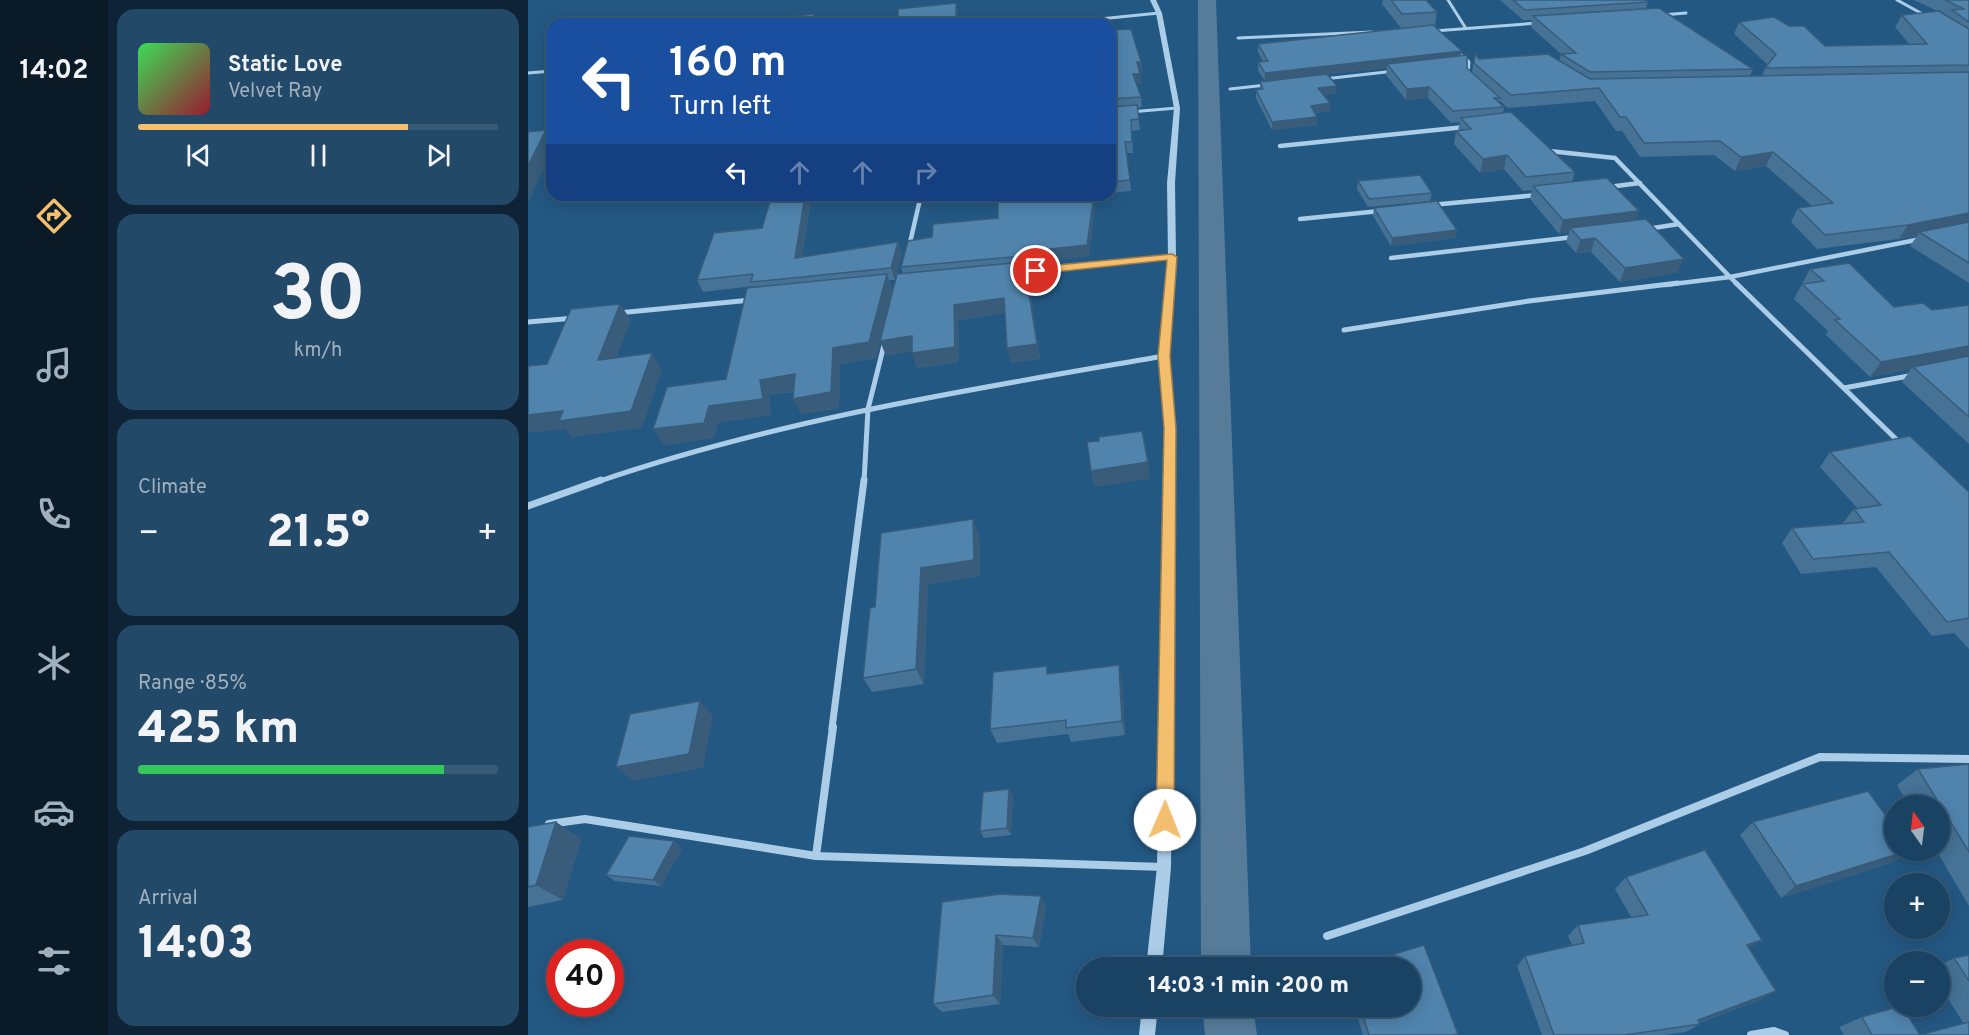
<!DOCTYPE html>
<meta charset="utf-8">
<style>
:root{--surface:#1a4262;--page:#234968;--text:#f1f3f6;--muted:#9fb0be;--line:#385b77;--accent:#f3be6e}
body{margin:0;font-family:Overpass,sans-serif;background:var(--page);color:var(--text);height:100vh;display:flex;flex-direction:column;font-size:22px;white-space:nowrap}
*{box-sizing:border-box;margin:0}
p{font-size:20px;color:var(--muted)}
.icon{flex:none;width:33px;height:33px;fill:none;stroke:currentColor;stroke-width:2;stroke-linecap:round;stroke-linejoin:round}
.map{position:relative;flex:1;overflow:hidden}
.side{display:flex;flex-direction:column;gap:9px;padding:9px;background:#0e2436;width:420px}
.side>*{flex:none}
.banner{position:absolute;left:18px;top:18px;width:570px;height:183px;border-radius:18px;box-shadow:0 3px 15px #0003,0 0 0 2px var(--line);background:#1a4fa0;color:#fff;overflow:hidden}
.needle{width:39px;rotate:346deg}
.controls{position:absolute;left:1356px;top:795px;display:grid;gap:12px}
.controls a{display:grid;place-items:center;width:66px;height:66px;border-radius:50%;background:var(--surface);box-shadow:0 3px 15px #0003,0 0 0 2px var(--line);font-size:30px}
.speed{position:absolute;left:18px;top:939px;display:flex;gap:12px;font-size:30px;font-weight:700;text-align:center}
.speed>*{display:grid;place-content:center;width:78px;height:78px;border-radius:50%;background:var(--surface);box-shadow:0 3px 15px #0003,0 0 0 2px var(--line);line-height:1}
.speed .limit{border:9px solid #d22;background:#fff;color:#111}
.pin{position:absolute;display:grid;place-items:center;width:51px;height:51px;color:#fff;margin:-26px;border:3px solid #fff;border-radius:50%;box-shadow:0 2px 6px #0007}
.me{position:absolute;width:66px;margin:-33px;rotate:1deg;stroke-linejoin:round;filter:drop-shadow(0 0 4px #0008)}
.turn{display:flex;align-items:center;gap:21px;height:126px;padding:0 24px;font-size:27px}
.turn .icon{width:78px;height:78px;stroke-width:2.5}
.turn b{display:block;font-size:42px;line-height:51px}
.lanes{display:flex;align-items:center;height:57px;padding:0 24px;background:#0003;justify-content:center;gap:30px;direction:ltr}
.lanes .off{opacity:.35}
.big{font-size:45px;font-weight:800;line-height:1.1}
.side .card{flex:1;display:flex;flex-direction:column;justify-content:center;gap:9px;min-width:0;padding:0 21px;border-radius:18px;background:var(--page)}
.side .dial{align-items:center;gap:0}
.dial b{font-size:78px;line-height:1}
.song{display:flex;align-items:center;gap:18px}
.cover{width:72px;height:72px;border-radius:9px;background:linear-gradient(135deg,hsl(130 70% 55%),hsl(350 70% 35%))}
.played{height:6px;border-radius:3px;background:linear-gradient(90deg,var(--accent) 75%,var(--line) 75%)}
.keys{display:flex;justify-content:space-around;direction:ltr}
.heat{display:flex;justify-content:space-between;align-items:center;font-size:33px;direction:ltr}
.charge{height:9px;border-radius:4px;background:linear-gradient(90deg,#34c759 85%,var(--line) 0)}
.trip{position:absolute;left:548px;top:957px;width:345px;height:60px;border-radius:30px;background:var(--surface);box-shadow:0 3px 15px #0003,0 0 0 2px var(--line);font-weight:800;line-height:60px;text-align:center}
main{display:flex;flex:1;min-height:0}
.menu{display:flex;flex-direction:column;width:108px;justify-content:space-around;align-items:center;background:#0a1a27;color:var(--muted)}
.menu .icon{width:42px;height:42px}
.menu .on{color:var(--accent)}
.menu b{font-size:27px;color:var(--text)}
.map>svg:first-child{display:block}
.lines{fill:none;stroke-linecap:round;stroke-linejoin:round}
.canal{fill:#567c9a;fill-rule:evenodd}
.minor-far4{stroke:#abcde8;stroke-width:3}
.minor-far3{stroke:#abcde8;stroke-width:4.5}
.minor-far2{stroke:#abcde8;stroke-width:5}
.minor-far1{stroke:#abcde8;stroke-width:7}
.minor{stroke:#abcde8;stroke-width:8}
.tertiary{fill:#abcde8;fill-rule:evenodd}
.wall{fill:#457295}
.shaded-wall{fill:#385c79}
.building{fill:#5084ad;stroke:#385c79;stroke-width:1.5}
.route{fill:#f3be6e;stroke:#9e7c48;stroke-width:1.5}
</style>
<main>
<nav class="menu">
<b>14:02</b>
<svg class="icon on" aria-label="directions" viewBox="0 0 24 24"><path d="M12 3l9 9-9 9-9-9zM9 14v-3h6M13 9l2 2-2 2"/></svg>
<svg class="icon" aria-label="music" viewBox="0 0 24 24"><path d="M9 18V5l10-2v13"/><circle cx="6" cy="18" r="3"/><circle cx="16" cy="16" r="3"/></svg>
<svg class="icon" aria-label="phone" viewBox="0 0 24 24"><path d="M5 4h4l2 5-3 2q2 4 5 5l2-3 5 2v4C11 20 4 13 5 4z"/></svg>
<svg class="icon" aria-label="climate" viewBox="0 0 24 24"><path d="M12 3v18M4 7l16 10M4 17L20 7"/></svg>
<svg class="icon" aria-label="car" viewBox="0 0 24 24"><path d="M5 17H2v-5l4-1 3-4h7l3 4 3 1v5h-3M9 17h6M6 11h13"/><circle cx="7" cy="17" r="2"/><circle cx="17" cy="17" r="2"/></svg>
<svg class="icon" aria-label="filters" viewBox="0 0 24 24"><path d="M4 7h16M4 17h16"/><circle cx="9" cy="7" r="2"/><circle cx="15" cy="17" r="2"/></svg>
</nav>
<section class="side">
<div class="card">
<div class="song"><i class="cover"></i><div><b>Static Love</b><p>Velvet Ray</p></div></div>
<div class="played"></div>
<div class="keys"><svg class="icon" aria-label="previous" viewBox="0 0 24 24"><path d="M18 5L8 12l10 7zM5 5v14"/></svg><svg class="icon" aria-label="pause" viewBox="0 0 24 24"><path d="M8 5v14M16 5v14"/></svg><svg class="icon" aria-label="next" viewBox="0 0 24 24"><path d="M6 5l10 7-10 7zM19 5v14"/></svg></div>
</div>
<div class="card dial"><b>30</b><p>km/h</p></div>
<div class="card"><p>Climate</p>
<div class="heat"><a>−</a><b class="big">21.5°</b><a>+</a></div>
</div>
<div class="card"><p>Range · 85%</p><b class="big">425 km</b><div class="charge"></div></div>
<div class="card"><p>Arrival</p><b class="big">14:03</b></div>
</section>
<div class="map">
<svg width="1441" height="1035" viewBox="0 0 1441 1035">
<rect width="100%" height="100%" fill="#235883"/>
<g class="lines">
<g class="canal">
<path d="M670,0H688L723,968H673Z"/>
<path d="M674,1006H725L729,1035H677Z"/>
</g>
<g class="minor-far4">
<path d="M920,0L937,27"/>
<path d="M1369,0L1400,17"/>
<path d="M1134,15L1158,13"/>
<path d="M522,24L631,13"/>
<path d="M906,31L1010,23"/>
<path d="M710,38L844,32"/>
<path d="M927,50L941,62L940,75"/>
<path d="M0,73L24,71"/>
<path d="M796,79L867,71"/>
<path d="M702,89L738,85"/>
<path d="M602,112L649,108"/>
</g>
<g class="minor-far3">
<path d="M752,146L937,127"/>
<path d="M1021,151L1087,158L1202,277L1393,239"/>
<path d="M1080,187L1112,183"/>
<path d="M298,195L297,198L321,195"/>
<path d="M903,205L1010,195"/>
<path d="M772,219L852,211"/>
<path d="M1119,229L1151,224"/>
<path d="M381,247L393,195"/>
<path d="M863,258L1046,237"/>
<path d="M493,272L644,257"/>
<path d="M1137,285L1202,277L1210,285"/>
</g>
<g class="minor-far2">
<path d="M1208,283L1372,443"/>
<path d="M90,313L223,300"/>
<path d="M0,322L47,318"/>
<path d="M816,330L1001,301L1150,283"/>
<path d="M1316,388L1386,375"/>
<path d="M69,482C253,419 445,389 636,356"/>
<path d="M336,482L340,409L357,341"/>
</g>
<g class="minor-far1">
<path d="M0,506L73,480"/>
<path d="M304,728L336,480"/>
</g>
<g class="minor">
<path d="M305,727L288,856L636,867"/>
<path d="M21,824L57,819L288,856"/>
<path d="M799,936L1057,851L1292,757L1441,759"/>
<path d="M1223,1035L1246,1031L1257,1035"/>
</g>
<g class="tertiary">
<path d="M622,0H628L634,13L652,108L647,183L648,257L640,356L647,428L643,867L634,968H618L629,867L637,428L632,356L640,257L639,183L646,108L628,13Z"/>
<path d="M614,1006H630L627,1035H611Z"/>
</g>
</g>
<g class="wall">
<path d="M855,0H898L909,12L907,26H906L934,51L933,56L939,68L944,72L947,54L951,59L1031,61L1033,54L1003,27L1004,20H995L972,0H1117L1120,2L1118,8L1225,69L1222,76H1234L1237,68L1240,65L1206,34L1211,22L1297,46L1382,45L1367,27L1374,15L1409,11L1386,0H1441V283L1382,246L1389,236L1371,239L1289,249L1263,222L1270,208L1284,206L1238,166L1207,171L1186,155L1112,157L1094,131H1088L1067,101L980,108L972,101L971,103L976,107L975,113L1047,172L1044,182L1107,221L1150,272L1092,282L1063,252L1048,253L1038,242L1041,232L1031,234L1002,199L1004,190L995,191L976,169L952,173L926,144L928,131L930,130L932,122L923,123L900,98L878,100L858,75L859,68L737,81L730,71V62H735L730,52V44L894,27L873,28L854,4Z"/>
<path d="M582,30L613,62L614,72H612L613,84H609L613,97L614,107L609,108L612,130L604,131L605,153H599L603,191L582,193Z"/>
<path d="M732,82L808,93L796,95L802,111L787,113L789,125L744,130L728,98V90L732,89Z"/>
<path d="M830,181L904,193L902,201L840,207L829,189Z"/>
<path d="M244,195H284L274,257L370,242L374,254L367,280H361L364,290L348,358L312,364L311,408L273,414L265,392L241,395L243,415L190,422L186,438L136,445L198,379L226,288L225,286L175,292L169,280L234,228Z"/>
<path d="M846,208L929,230L927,238L863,246L845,216Z"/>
<path d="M470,218L561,256L498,264L512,359L483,363L477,313L430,320L431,362L389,368L384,351L358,356L375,274L373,267L404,237Z"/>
<path d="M1282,269L1366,307L1404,310L1441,305V444L1374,382L1383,369L1342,377L1298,335L1300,331L1266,299Z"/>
<path d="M1302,452L1441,492V649L1426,633L1404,636L1348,567L1273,574L1254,543L1264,528L1314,524L1326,509H1330L1292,467Z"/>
<path d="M451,535L452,576L400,584L396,684L344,692L335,678L347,607Z"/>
<path d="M522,674L594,680L597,735L543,742L540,734L469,743L462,729Z"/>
<path d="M1441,764V906L1408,850H1412V806H1381L1369,785L1390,769Z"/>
<path d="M481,789L485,796L483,835L456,838L452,831Z"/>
<path d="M28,822L53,839L35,900L0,907V827Z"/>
<path d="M1225,822L1383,850L1365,862L1253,898L1212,835Z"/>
<path d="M146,841L154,848L133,886L87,881L78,875Z"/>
<path d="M1098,877L1234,940L1221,948L1232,1000L1171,1023L1172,1024L1158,1032L1137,1035H1014L989,966L997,956L1044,945L1040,936L1050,925L1103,917L1087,889Z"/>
<path d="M414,902L518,906L511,947L475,945L472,1004L414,1012L405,1004Z"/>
<path d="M1441,955V1035L1436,1024L1412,986V965L1426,958Z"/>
<path d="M826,1006H882L930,1034L929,1035H835Z"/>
<path d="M1334,1017L1392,1035H1316L1311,1027Z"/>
</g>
<g class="shaded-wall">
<path d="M428,3L430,13V24H428Z"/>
<path d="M286,14L289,24H284Z"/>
<path d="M934,51L932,59L859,64V68L737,81V73Z"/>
<path d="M609,62H613L614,72L610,73Z"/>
<path d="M605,74H612L613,84L606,85Z"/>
<path d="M809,86L808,93L790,96V88Z"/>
<path d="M901,87L900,98L878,100L879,89Z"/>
<path d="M802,103V111L782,113L783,106Z"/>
<path d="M789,117V125L744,130V122Z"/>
<path d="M18,130L24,140V152L0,203V166Z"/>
<path d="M1245,152L1238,166L1207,171L1213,157Z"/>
<path d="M979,155L976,169L952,173L955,159Z"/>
<path d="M277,195H284L272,270L267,258Z"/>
<path d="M566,195H569L561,256L498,264V267L495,252Z"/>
<path d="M1111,211L1106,225L1042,228L1041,232L1031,234L1035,220Z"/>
<path d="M1441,213V226L1391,232L1389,236L1371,239L1380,225Z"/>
<path d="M929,230L927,238L863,246L864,238Z"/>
<path d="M1067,238L1063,252L1048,253L1053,240Z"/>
<path d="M370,242L374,254L367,280L363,268Z"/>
<path d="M1156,259L1150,272L1092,282L1097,268Z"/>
<path d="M496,262L500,276L512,359L483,363L479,348Z"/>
<path d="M359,274L364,290L348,358L312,364L311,408L273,414L265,399L305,348Z"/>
<path d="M476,298L480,313L430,320L431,362L389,368L384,353L426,305Z"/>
<path d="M92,304L103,320L81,377L70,360Z"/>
<path d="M384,336L390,350L358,356L352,341Z"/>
<path d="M1441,346V358L1385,367L1383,369L1342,377L1353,362Z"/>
<path d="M124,353L134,370L114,428L44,437L37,429L0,433V415Z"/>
<path d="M267,374L274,390L241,395L243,415L190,422L186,438L136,445L125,429L181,406L232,380Z"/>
<path d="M620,462L622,479L566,487L563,471Z"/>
<path d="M445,519L451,535L452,576L400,584L396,684L388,669L393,568Z"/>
<path d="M591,665L594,680L597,735L594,721Z"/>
<path d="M172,701L185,716L175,768L105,781L88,767Z"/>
<path d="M481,789L485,796L483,835L479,828Z"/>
<path d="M28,822L53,839L35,900L8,885Z"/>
<path d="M146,841L154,848L133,886L125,880Z"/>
<path d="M1383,850L1365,862L1253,898L1268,886Z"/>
<path d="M513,896L518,906L511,947L505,938Z"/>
<path d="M468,935L475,945L472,1004L465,995Z"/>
<path d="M1234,940L1219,950V945Z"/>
<path d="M1248,991L1232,1000L1166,1024L1170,1020Z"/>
</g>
<g class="building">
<path d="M863,0H898L909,12L874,14Z"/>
<path d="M985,0H1117L1120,2L997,10Z"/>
<path d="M1417,0H1441V22L1424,10L1436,9Z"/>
<path d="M428,3V24H301L370,17V9Z"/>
<path d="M1131,8L1225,69L1062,72L1033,54L1048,53L1005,16Z"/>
<path d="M1411,11L1441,29V65L1237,68L1248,54L1211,22L1246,17L1261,26H1276L1297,46L1399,44L1374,15Z"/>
<path d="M286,14L284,24H216V22Z"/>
<path d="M905,25L934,51L737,73L730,62L740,61L730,44Z"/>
<path d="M603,29L613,62H609L612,74H605L613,97L582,99V30Z"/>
<path d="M947,54L951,59L1020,54L1062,79L1441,72V213L1380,225L1297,235L1270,208L1305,203L1245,152L1213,157L1192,141L1116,143L1098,117H1092L1071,88L983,95L946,63Z"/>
<path d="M939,55V68L972,98H966L976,107L925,111L901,87L879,89L859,64Z"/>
<path d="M799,74L809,86L790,88L802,103L783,106L789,117L744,122L728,90L735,89L732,82Z"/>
<path d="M609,105L611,119L603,120L604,142H597L602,180L582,182V107Z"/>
<path d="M983,112L1047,172L998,177L979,155L955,159L928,131L943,129L933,118Z"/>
<path d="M18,130L0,166V132Z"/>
<path d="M892,175L904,193L841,199L830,181Z"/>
<path d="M1079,178L1111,211L1035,220L1005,186Z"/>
<path d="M244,195H277L267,258L370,242L363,268L223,282L225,274L169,280L186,233L234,228Z"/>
<path d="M470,195H566L559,245L495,252L496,256L373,267L380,241L404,237L405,224L470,218Z"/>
<path d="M909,201L929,230L864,238L846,208Z"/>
<path d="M1118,219L1156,259L1097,268L1067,238L1053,240L1042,228Z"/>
<path d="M1441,222V263L1391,232Z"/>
<path d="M496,262L509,344L479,348L476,298L426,305L427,347L384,353V336L352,341L369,274Z"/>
<path d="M1321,263L1366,307L1395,303L1404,310L1441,305V346L1353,362L1307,320L1312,319L1274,284L1296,281L1282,269Z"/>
<path d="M359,274L341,342L305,348L303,392L265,399L267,374L232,380L235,399L181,406L176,423L125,429L139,387L198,379L219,288Z"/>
<path d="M92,304L70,360L124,353L103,411L31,421L35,411L0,415V366L19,364L43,309Z"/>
<path d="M1441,356V417L1385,367Z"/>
<path d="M614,431L620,462L563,471L559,442L571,441V437Z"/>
<path d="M1382,436L1441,492V618L1419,622L1361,552L1285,559L1264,528L1336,522L1326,509L1353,505L1302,452Z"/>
<path d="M445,519L446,560L393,568L388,669L335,678L342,608L347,607L353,533Z"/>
<path d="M591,665L594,721L538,728V720L462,729L465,672L519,666V674Z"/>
<path d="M172,701L161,754L88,767L102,714Z"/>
<path d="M1441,764V852L1390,769Z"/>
<path d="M481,789L479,828L452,831L455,792Z"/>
<path d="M1340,791L1366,827V850H1382L1268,886L1225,822Z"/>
<path d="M28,822L8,885L0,887V827Z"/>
<path d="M101,836L146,841L125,880L78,875Z"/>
<path d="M1177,850L1234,940L1219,945L1248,991L1170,1020L1172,1024L1097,1035H1026L997,956L1056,943L1050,925L1120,915L1098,877Z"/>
<path d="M472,894L513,896L505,938L468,935L465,995L405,1004L414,902Z"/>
<path d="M896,945L930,1034L926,1035H841L832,1006H882V968H821Z"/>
<path d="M1441,955V981L1426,958Z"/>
<path d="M1372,1006H1374L1392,1035H1344L1334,1017Z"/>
<path d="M1441,1022V1035H1392Z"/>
</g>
<path class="route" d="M644,254L649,257L642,356L648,428L646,820L643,827L637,829L631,827L628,820L636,428L630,356L639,260L508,274L503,271L508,267Z"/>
</svg>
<div class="controls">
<a><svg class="needle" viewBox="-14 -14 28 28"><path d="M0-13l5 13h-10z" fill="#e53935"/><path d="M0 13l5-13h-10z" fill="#9fb0be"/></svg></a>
<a>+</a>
<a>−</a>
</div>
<div class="speed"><div class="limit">40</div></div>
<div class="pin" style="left:508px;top:271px;background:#d93025"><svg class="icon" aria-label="arrive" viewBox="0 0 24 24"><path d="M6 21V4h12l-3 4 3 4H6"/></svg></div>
<svg class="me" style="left:637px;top:820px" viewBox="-20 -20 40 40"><circle r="19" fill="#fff"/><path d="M0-13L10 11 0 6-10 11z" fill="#f3be6e"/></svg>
<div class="trip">14:03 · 1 min · 200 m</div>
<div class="banner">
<div class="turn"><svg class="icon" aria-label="left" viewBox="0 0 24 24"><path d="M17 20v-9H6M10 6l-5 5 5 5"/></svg><div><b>160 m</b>Turn left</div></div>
<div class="lanes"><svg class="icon" aria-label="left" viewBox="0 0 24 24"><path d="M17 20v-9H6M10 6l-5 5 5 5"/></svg><svg class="icon off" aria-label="ahead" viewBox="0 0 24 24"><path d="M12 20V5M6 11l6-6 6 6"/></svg><svg class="icon off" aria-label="ahead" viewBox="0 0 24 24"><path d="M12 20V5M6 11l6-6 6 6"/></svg><svg class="icon off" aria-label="right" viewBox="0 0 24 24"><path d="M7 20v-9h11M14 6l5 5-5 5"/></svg></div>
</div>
</div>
</main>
